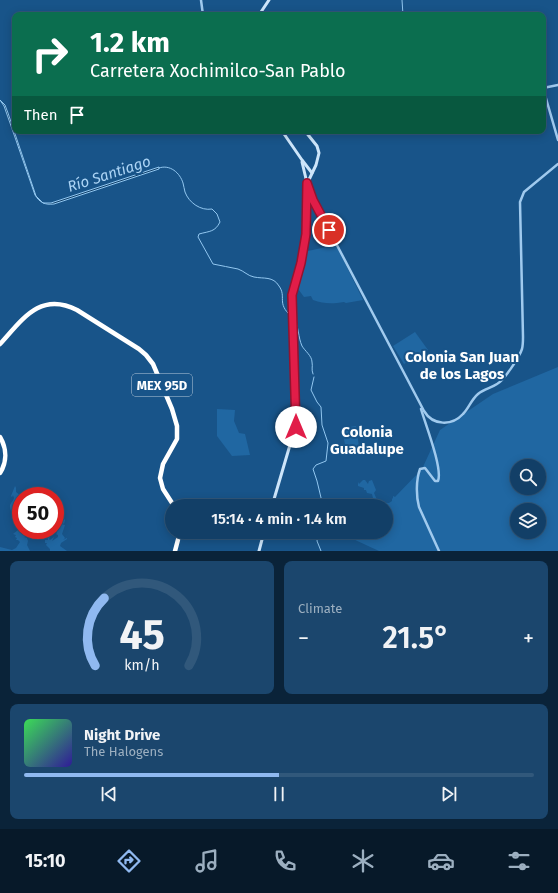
<!DOCTYPE html>
<meta charset="utf-8">
<style>
:root{--surface:#123f67;--page:#1b466d;--text:#f1f3f6;--muted:#9cafc0;--line:#31587b;--accent:#90b9f0}
body{margin:0;font-family:"Fira Sans",sans-serif;background:var(--page);color:var(--text);height:100vh;display:flex;flex-direction:column;font-size:15px;white-space:nowrap}
*{box-sizing:border-box;margin:0}
p{font-size:13px;color:var(--muted)}
.icon{flex:none;width:22px;height:22px;fill:none;stroke:currentColor;stroke-width:2;stroke-linecap:round;stroke-linejoin:round}
.map{position:relative;height:551px;overflow:hidden}
.sheet{display:flex;flex-direction:column;gap:10px;padding:10px;background:#0a2339;flex:1}
.sheet>*{flex:none}
.hud{position:absolute;left:12px;top:12px;width:534px;height:122px;border-radius:8px;box-shadow:0 2px 10px #0003,0 0 0 1px var(--line);background:#0b6e4f;color:#fff;overflow:hidden}
.fabs{position:absolute;left:510px;top:459px;display:grid;gap:8px}
.fabs a{display:grid;place-items:center;width:36px;height:36px;border-radius:50%;background:var(--surface);box-shadow:0 2px 10px #0003,0 0 0 1px var(--line);font-size:20px}
.speed{position:absolute;left:12px;top:487px;display:flex;gap:8px;font-size:20px;font-weight:700;text-align:center}
.speed>*{display:grid;place-content:center;width:52px;height:52px;border-radius:50%;background:var(--surface);box-shadow:0 2px 10px #0003,0 0 0 1px var(--line);line-height:1}
.speed .limit{border:6px solid #d22;background:#fff;color:#111}
.pin{position:absolute;display:grid;place-items:center;width:34px;height:34px;color:#fff;margin:-17px;border:2px solid #fff;border-radius:50%;box-shadow:0 1px 4px #0007}
.me{position:absolute;width:44px;margin:-22px;rotate:0deg;stroke-linejoin:round;filter:drop-shadow(0 0 3px #0008)}
.turn{display:flex;align-items:center;gap:14px;height:84px;padding:0 12px;font-size:18px}
.turn .icon{width:52px;height:52px;stroke-width:2.5}
.turn b{display:block;font-size:28px;line-height:34px}
.then{display:flex;align-items:center;height:38px;padding:0 12px;background:#0003;gap:8px;font-size:15px}
.big{font-size:30px;font-weight:600;line-height:1.1}
.sheet .tile{flex:1;display:flex;flex-direction:column;justify-content:center;gap:6px;min-width:0;padding:0 14px;border-radius:8px;background:var(--page)}
.sheet .dial{align-items:center;gap:0}
.dial svg{height:104px;overflow:visible;fill:none;stroke:var(--line);stroke-width:7;stroke-linecap:round;text-anchor:middle}
.dial text{fill:var(--text);stroke:none}
.song{display:flex;align-items:center;gap:12px}
.cover{width:48px;height:48px;border-radius:6px;background:linear-gradient(135deg,hsl(130 70% 55%),hsl(250 70% 35%))}
.played{height:4px;border-radius:2px;background:linear-gradient(90deg,var(--accent) 50%,var(--line) 50%)}
.keys{display:flex;justify-content:space-around;direction:ltr}
.heat{display:flex;justify-content:space-between;align-items:center;font-size:22px;direction:ltr}
.sheet .tiles{flex:1;display:grid;gap:10px;grid-template-columns:1fr 1fr}
.tile:last-child{grid-column:span 2}
.trip{position:absolute;left:165px;top:499px;width:228px;height:40px;border-radius:20px;background:var(--surface);box-shadow:0 2px 10px #0003,0 0 0 1px var(--line);font-weight:600;line-height:40px;text-align:center}
.tabs{display:flex;height:64px;justify-content:space-around;align-items:center;background:#071929;color:var(--muted)}
.tabs .icon{width:28px;height:28px}
.tabs .current{color:var(--accent)}
.tabs b{font-size:18px;color:var(--text)}
.map>svg:first-child{display:block}
.green{fill:#2067a2;fill-rule:evenodd}
.water{fill:#0f3d66;stroke:#92c7f0}
.lines{fill:none;stroke-linecap:round;stroke-linejoin:round}
.stream{stroke:#92c7f0;stroke-width:1}
.tertiary{stroke:#a0caee;stroke-width:2.5}
.secondary{stroke:#cde5fa;stroke-width:3}
.motorway{stroke:#fff;stroke-width:4.5}
.route-casing{stroke:#92132f;stroke-width:10}
.route{stroke:#e11d48;stroke-width:7}
.labels{text-anchor:middle;dominant-baseline:central;stroke-width:4;stroke-linejoin:round;paint-order:stroke}
.shield{fill:#185489;stroke:#baccdc;stroke-width:1}
.shield-label{font-size:13px;font-weight:bold;fill:#fff}
.water-label{font-size:15px;font-style:italic;fill:#acd4f5;stroke:#185489}
.neighbourhood-label{font-size:15px;font-weight:bold;fill:#fff;stroke:#185489}
</style>
<div class="map">
<svg width="558" height="551" viewBox="0 0 558 551">
<rect width="100%" height="100%" fill="#185489"/>
<g class="green">
<path d="M336,245L363,300L346,303L344,302C332,304 324,304 313,300L311,296L304,297L296,286L303,252Z"/>
<path d="M415,332L428,350L404,364L393,346Z"/>
<path d="M558,367V551H379L353,539V532H386V506H349V500L374,502L372,494L367,493L366,490H364V488L358,486V482L359,484L363,480H365L368,484L369,481L372,480L376,490L374,493L378,502L389,503L392,501V498L393,499V496L395,497L422,469L440,430L493,394ZM517,466H539V488H517ZM517,510H539V532H517Z"/>
<path d="M217,409L235,410L234,421L239,433L245,434L250,455L232,456L217,436Z"/>
<path d="M356,426L359,447L346,450L342,428Z"/>
<path d="M15,486L16,488V492L20,495L19,496L21,498L20,501L19,499L18,502L21,505V530H30L25,532L26,536L24,537L27,538L28,541L27,545L30,551H0V547L12,550L16,548L20,542L18,540H16L17,538L15,537L16,535L13,534L18,530L17,529H19L18,526H16L17,521L15,519L16,515L13,511H11C8,503 12,504 14,498L13,495L12,497L11,496Z"/>
<path d="M63,518L65,520L64,524L61,521L58,523L65,525L62,534L65,538L63,540L67,538V539L61,543L60,546L67,551H50V549L46,545L47,543H45V540H48L47,532L50,536L49,539L50,540L54,537L52,541L58,537V535L56,534L57,533L55,527L57,526L55,525V520Z"/>
</g>
<path class="water" d="M0,100L5,105L8,113L36,196L43,203H51L159,167V169L54,204C45,205 40,203 35,195L10,123L4,106Z"/>
<g class="lines">
<g class="stream">
<path d="M402,0L403,15"/>
<path d="M159,168C170,164 180,173 183,183C184,186 184,189 185,192C189,203 201,211 212,209L217,214L220,222C215,232 210,231 199,234L198,237L213,264C221,266 230,267 238,269C244,271 248,276 254,277C264,279 273,276 279,286C287,297 276,303 291,316"/>
<path d="M294,318C299,327 298,337 302,346C305,351 312,356 312,362C313,367 311,369 313,374"/>
<path d="M314,377L311,390L317,402L321,407L322,425L328,443L326,461L316,465L313,469L317,481L323,506"/>
<path d="M318,532L317,541L321,551"/>
</g>
<g class="tertiary">
<path d="M201,0L203,15"/>
<path d="M558,85L543,88L558,140"/>
<path d="M307,183L318,209L424,411C433,426 452,426 463,414C469,408 471,400 478,394C484,389 491,388 497,384C504,380 519,358 522,349C523,345 523,341 523,337L520,202L524,192L558,164"/>
<path d="M421,409C425,423 443,469 438,481H435L425,468L420,469C416,480 416,496 419,507L439,551"/>
</g>
<g class="secondary">
<path d="M259,15L269,0"/>
<path d="M282,131L302,160L312,173"/>
<path d="M302,162L307,183"/>
<path d="M272,506L295,428L292,295L301,263L306,234L307,214L306,186L316,165L319,153L317,146L305,131"/>
<path d="M259,551L264,532"/>
</g>
<g class="motorway">
<path d="M0,344C22,320 40,291 77,310L139,349L146,355L153,364L172,409L177,426V439L163,464L160,478L163,489L174,506"/>
<path d="M0,437C7,449 7,462 0,473"/>
<path d="M175,551L180,532"/>
</g>
</g>
<g class="lines">
<g class="route-casing">
<path id="route" d="M296,427L292,295L301,263L306,234L307,183L313,200L329,230"/>
</g>
<use href="#route" class="route"/>
</g>
<g class="labels">
<rect class="shield" x="132" y="374" width="60" height="22" rx="3"/>
<g class="shield-label">
<text x="162" y="385">MEX 95D</text>
</g>
<g class="water-label">
<text transform="translate(109 174) rotate(-18)">Río Santiago</text>
</g>
<g class="neighbourhood-label">
<text x="462" y="357">Colonia San Juan<tspan x="462" dy="17">de los Lagos</tspan></text>
<text x="367" y="432">Colonia<tspan x="367" dy="17">Guadalupe</tspan></text>
</g>
</g>
</svg>
<div class="fabs">
<a><svg class="icon" aria-label="search" viewBox="0 0 24 24"><circle cx="10" cy="10" r="6"/><path d="M15 15l6 6"/></svg></a>
<a><svg class="icon" aria-label="layers" viewBox="0 0 24 24"><path d="M12 4l9 5-9 5-9-5zM3 14l9 5 9-5"/></svg></a>
</div>
<div class="speed"><div class="limit">50</div></div>
<div class="pin" style="left:329px;top:230px;background:#d93025"><svg class="icon" aria-label="arrive" viewBox="0 0 24 24"><path d="M6 21V4h12l-3 4 3 4H6"/></svg></div>
<svg class="me" style="left:296px;top:427px" viewBox="-20 -20 40 40"><circle r="19" fill="#fff"/><path d="M0-13L10 11 0 6-10 11z" fill="#e11d48"/></svg>
<div class="trip">15:14 · 4 min · 1.4 km</div>
<div class="hud">
<div class="turn"><svg class="icon" aria-label="right" viewBox="0 0 24 24"><path d="M7 20v-9h11M14 6l5 5-5 5"/></svg><div><b>1.2 km</b>Carretera Xochimilco-San Pablo</div></div>
<div class="then">Then<svg class="icon" aria-label="arrive" viewBox="0 0 24 24"><path d="M6 21V4h12l-3 4 3 4H6"/></svg></div>
</div>
</div>
<section class="sheet">
<div class="tiles">
<div class="tile dial"><svg viewBox="0 0 100 80">
<path d="M14 69A42 42 0 1 1 86 69"/>
<path d="M14 69A42 42 0 0 1 21 17" stroke="#90b9f0"/>
<text x="50" y="56" font-size="32" font-weight="700">45</text>
<text x="50" y="72" font-size="11">km/h</text>
</svg></div>
<div class="tile"><p>Climate</p>
<div class="heat"><a>−</a><b class="big">21.5°</b><a>+</a></div>
</div>
<div class="tile">
<div class="song"><i class="cover"></i><div><b>Night Drive</b><p>The Halogens</p></div></div>
<div class="played"></div>
<div class="keys"><svg class="icon" aria-label="previous" viewBox="0 0 24 24"><path d="M18 5L8 12l10 7zM5 5v14"/></svg><svg class="icon" aria-label="pause" viewBox="0 0 24 24"><path d="M8 5v14M16 5v14"/></svg><svg class="icon" aria-label="next" viewBox="0 0 24 24"><path d="M6 5l10 7-10 7zM19 5v14"/></svg></div>
</div>
</div>
</section>
<nav class="tabs">
<b>15:10</b>
<svg class="icon current" aria-label="directions" viewBox="0 0 24 24"><path d="M12 3l9 9-9 9-9-9zM9 14v-3h6M13 9l2 2-2 2"/></svg>
<svg class="icon" aria-label="music" viewBox="0 0 24 24"><path d="M9 18V5l10-2v13"/><circle cx="6" cy="18" r="3"/><circle cx="16" cy="16" r="3"/></svg>
<svg class="icon" aria-label="phone" viewBox="0 0 24 24"><path d="M5 4h4l2 5-3 2q2 4 5 5l2-3 5 2v4C11 20 4 13 5 4z"/></svg>
<svg class="icon" aria-label="climate" viewBox="0 0 24 24"><path d="M12 3v18M4 7l16 10M4 17L20 7"/></svg>
<svg class="icon" aria-label="car" viewBox="0 0 24 24"><path d="M5 17H2v-5l4-1 3-4h7l3 4 3 1v5h-3M9 17h6M6 11h13"/><circle cx="7" cy="17" r="2"/><circle cx="17" cy="17" r="2"/></svg>
<svg class="icon" aria-label="filters" viewBox="0 0 24 24"><path d="M4 7h16M4 17h16"/><circle cx="9" cy="7" r="2"/><circle cx="15" cy="17" r="2"/></svg>
</nav>
